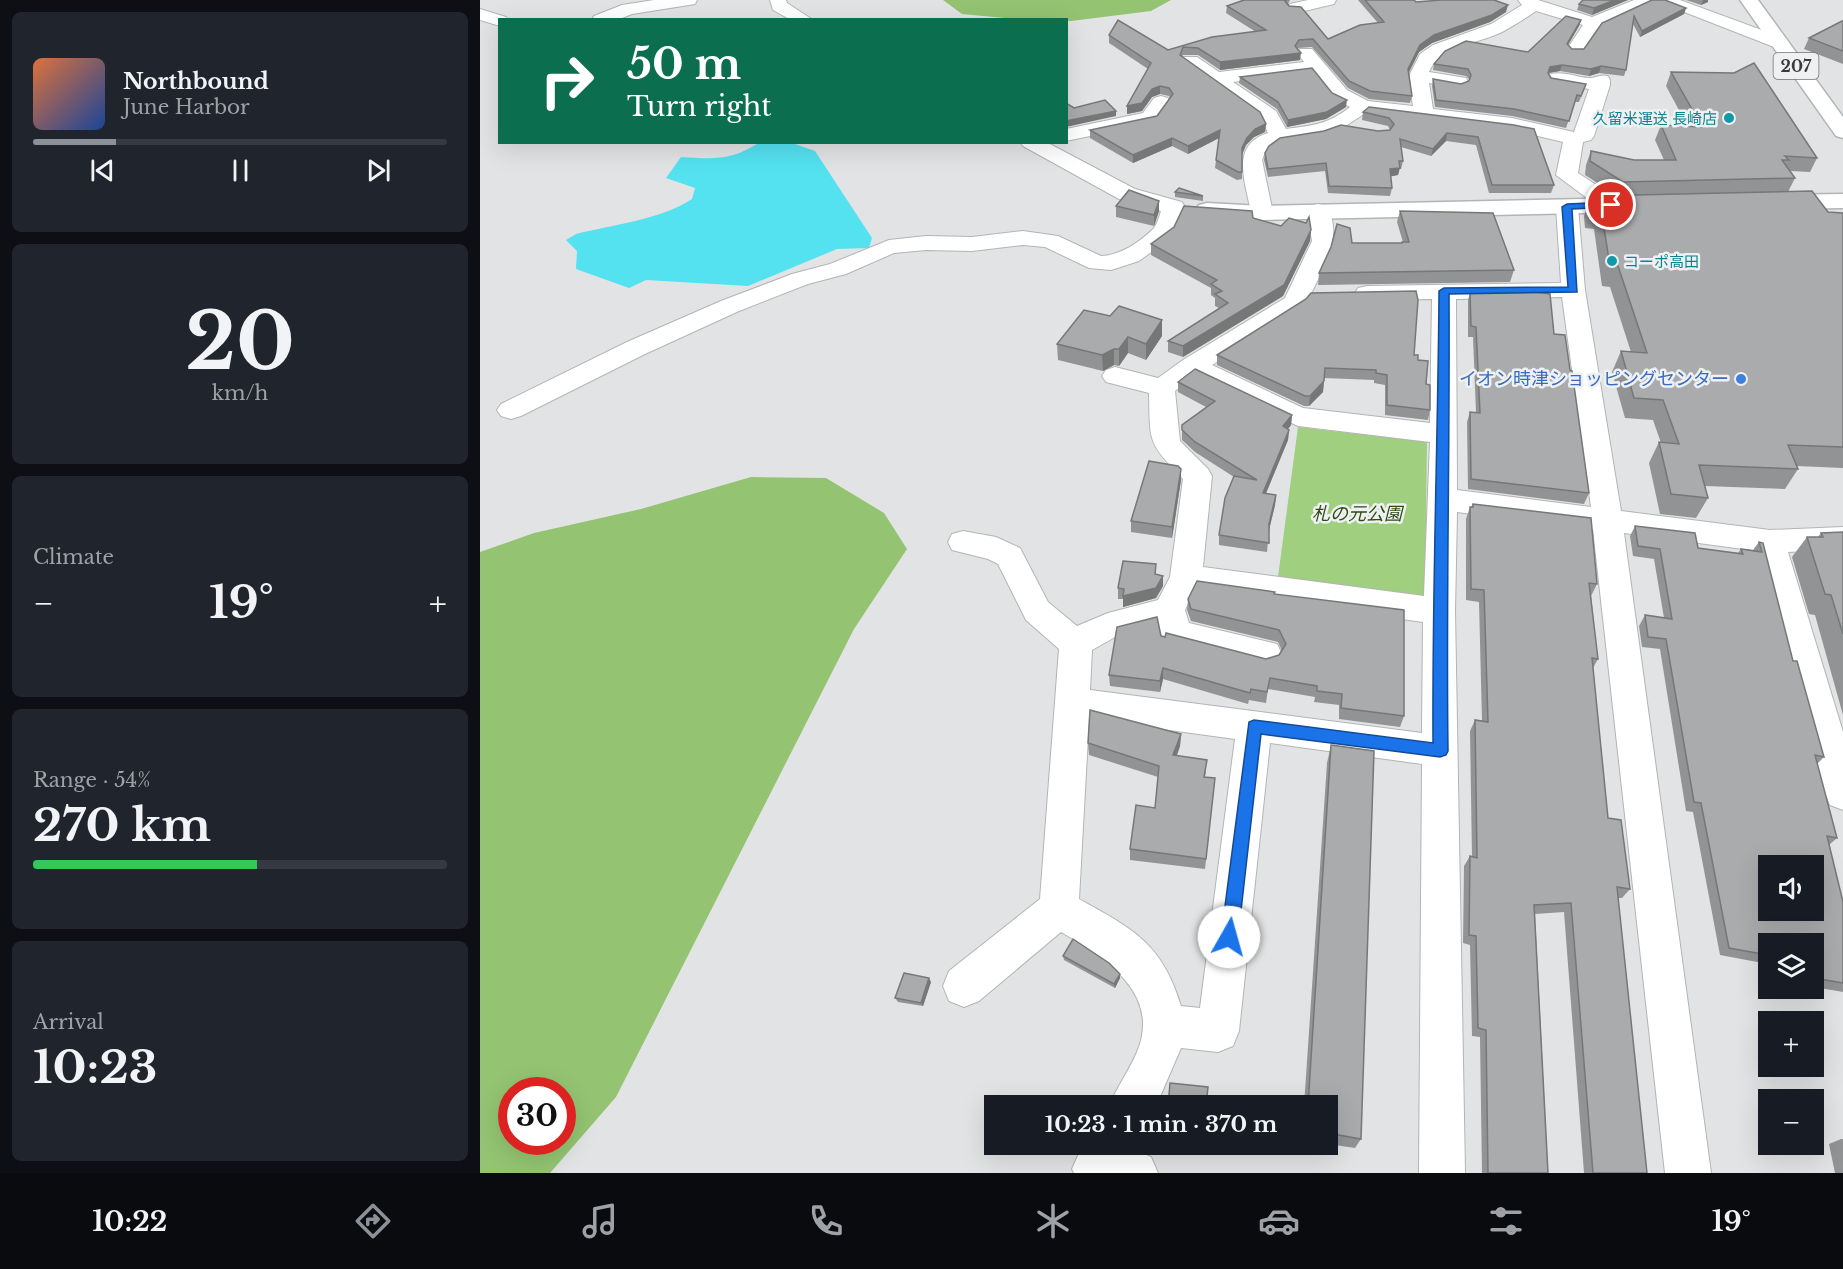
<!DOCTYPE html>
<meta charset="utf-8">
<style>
:root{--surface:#171b24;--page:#20242c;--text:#f1f3f6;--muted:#9ea1a6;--line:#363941;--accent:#8c9099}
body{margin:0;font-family:"Libre Baskerville","Noto Sans JP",serif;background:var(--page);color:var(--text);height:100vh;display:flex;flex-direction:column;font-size:22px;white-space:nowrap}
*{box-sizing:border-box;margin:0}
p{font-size:20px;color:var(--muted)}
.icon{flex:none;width:33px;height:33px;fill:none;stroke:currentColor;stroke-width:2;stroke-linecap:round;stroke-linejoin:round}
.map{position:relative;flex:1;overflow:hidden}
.details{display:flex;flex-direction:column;gap:12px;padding:12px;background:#0d0f14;width:480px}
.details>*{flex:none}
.banner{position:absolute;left:18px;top:18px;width:570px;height:126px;border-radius:0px;box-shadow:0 6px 24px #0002;background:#0b6e4f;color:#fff;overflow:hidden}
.buttons{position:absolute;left:1278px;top:855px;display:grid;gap:12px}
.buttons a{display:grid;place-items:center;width:66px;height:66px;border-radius:0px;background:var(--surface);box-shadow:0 6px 24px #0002;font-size:30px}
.speed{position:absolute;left:18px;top:1077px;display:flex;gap:12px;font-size:30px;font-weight:700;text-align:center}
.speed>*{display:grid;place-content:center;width:78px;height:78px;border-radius:50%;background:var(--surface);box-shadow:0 6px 24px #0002;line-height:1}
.speed .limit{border:9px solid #d22;background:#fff;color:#111}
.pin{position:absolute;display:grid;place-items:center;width:51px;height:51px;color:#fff;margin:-26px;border:3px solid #fff;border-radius:50%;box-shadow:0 2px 6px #0007}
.me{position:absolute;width:66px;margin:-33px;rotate:7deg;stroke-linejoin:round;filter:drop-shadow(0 0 4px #0008)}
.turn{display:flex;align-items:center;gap:21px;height:126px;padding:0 30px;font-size:27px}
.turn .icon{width:78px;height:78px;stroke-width:2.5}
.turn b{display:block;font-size:42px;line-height:51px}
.big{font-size:45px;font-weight:700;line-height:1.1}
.details .widget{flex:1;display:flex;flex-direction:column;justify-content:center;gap:9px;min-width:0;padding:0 21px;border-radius:9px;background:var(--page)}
.details .dial{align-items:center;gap:0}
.dial b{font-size:78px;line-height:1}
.song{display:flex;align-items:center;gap:18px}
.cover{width:72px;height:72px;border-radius:9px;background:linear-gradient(135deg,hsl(20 70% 55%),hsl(220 70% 35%))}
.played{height:6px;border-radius:3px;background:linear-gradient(90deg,var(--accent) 20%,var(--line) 20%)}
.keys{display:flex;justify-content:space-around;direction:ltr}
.heat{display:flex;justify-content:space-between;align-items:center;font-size:33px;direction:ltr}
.charge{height:9px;border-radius:4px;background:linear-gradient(90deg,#34c759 54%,var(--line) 0)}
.trip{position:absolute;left:504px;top:1095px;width:354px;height:60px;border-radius:0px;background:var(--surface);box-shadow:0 6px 24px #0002;font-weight:700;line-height:60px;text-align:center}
.tab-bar{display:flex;height:96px;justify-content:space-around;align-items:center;background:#090b0e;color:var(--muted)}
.tab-bar .icon{width:42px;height:42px}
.tab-bar .on{color:var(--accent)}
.tab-bar b{font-size:27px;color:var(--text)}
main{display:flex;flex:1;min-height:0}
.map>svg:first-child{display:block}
.green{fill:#a0cf7f}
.forest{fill:#94c472;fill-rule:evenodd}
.water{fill:#54e1f0}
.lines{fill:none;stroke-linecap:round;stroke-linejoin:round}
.street-casing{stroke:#b3b4b6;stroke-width:2}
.secondary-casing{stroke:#b3b4b6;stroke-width:3}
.highway-casing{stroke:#b3b4b6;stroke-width:3}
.street{fill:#fff;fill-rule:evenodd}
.secondary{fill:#fff;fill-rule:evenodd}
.highway{fill:#fff;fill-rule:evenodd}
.wall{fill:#919394}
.shaded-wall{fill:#767878}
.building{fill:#a9abac;stroke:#767878;stroke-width:1.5;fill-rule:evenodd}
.route{fill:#1a73e8;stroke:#114b97;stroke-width:1.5}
.culture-dot{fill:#0f9aa8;stroke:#eff0f2;stroke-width:2}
.shop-dot{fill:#3f7fe0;stroke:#eff0f2;stroke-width:2}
.labels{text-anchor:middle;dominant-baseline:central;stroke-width:5;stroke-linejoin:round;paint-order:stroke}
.far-culture-label{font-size:15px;fill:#0d838f;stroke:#eff0f2;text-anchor:end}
.shield{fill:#eff0f2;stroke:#707172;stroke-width:1.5}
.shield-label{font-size:16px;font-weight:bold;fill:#3a3a3b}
.shop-label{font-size:18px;fill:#366cbe;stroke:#eff0f2;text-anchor:end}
.park-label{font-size:18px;font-style:italic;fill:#2d4b13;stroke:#eff0f2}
</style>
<main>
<section class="details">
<div class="widget">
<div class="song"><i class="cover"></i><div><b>Northbound</b><p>June Harbor</p></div></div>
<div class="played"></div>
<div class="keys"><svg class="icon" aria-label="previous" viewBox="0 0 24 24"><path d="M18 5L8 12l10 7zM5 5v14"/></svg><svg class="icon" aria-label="pause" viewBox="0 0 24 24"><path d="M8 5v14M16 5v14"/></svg><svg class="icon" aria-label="next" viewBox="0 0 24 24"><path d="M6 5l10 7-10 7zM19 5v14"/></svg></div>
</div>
<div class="widget dial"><b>20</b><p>km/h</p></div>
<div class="widget"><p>Climate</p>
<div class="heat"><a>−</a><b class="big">19°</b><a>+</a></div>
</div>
<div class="widget"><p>Range · 54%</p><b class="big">270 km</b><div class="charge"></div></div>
<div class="widget"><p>Arrival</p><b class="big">10:23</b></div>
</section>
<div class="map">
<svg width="1363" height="1173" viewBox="0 0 1363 1173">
<rect width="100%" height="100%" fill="#e2e3e5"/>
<path class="green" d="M818,427L947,442L945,597L798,577Z"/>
<g class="forest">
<path d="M463,0H691L671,11L591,21L535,19L482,14Z"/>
<path d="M271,477L346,478L404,513L427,549L374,629L136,1097L70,1173H0V552L54,533L161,509ZM32,1090H82V1142H32Z"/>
</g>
<path class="water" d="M280,142L312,143L335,151L392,238L389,248L357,249L268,286L166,280L149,288L96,269L97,251L86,240L96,234C132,225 182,219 212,199L215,188L186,178L201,157C234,159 251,161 280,142Z"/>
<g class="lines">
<g class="street-casing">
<g id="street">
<path d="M174,0H217L215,4L209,5L152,14L137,20H112L114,16L142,5Z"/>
<path d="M290,0H306L307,3L333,20H311L293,10Z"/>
<path d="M828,0H856L854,4L816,13L810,12L807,8L810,4Z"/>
<path d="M1038,0H1058L1112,17L1154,0H1200L1306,39L1309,43L1306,47H1294L1176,1L1119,27L1102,53H1090L1087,49L1103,25L1056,11C1046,18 1035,25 1024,31C1000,44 961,44 949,72L986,78L988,82L986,86L979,88L949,83L953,109L1032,118L1094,132L1109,89L1070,82L1068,78L1070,74C1084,71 1096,77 1109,78C1116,78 1120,74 1128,76L1130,80V85L1114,136L1111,140L1103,142L1098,173L1139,200L1142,205L1139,210L1131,212L1123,210L1076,175L1083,142L1032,130L887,112L855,133L799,143L785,152L782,160L793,213L790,218L782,220L774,218L771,213C766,183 749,145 788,133L781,118L701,61L703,57H717L739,72L824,62L817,53L820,49H832L867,90L888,101L933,106L929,76L940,54L953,45L1011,24L1042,5ZM832,72L853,98L870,107C847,125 834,125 806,129L796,111L753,82Z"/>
<path d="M0,9L26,17L28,20H20V26L0,20Z"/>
<path d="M681,96L688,98L691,102L677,122L586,141V129L663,113L674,98Z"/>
<path d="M540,142H566L655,189L702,202L705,207L693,236L659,261L631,270L609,268L565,247L543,245L492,251L446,250L414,253L366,274L328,284L259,311L165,354L41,416L31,419L21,416L17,410L21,404L147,342L241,301L312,274L350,264L409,240L446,236L492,237L543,231L578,236L621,256C639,256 660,242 673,229C677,225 679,217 681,211L639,199L543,146Z"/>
<path d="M1087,200L1095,202L1098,207L1105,290L1141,511L1290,530L1363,527V549L1308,552L1363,732V810L1350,805L1345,793L1278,551L1144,533L1231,1173H1185L1113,529L977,512L975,611L985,1173H939L942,764L790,743L759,1031L753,1046L738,1052L701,1048L676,1106H629C637,1087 649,1071 657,1052C682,993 624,957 581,932L499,1001L484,1007L469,1001L463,986L469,971L560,899L579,649L546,620L518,564L508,559L472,550L468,542L472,534L483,531L516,537L540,548L568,602L597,626L628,613L678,600L690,577L703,479C668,442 670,444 669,393L626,382L622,376L626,370L635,367L678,378L703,360L805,298L832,241L827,211L830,206L838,204L846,206C866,236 840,274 827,302L824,307L732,365L823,408L950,423L952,299L887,300L878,298L875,293L878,288L887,286L1081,283L1076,207L1079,202ZM1082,297L1111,507L977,490L976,299ZM714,377L818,426L950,442L944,596L723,567L732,476L728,469L700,441L695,391ZM715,590L943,622L942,733L610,690L612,650L637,636L678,626L684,642L696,646L785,668L797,664L802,654L797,644L709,623L705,610ZM609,719L755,739L720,1008L701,1006C682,943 653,929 599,899Z"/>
<path d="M615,1146L655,1150L671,1157L678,1173H594L592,1169L599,1153Z"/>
</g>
</g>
<g class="secondary-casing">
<g id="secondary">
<path d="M1363,194V208L1294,209L1286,207L1283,202L1286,197L1294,195Z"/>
<path d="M1152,198L1160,200L1164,205L1160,210L1152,212L782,220L727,217L719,215L715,210L719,205L727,203L782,206Z"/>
</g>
</g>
<g class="highway-casing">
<path id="highway" d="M1260,0H1278L1363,117V138L1356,136Z"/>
</g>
<use href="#street" class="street"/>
<use href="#secondary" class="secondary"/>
<use href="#highway" class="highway"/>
</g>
<g class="wall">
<path d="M764,0H810L808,4L809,6L848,39L898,23L878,0H934L936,2L1026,12L1010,22L952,43L939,52L929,72L932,96L930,103L889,99L868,88L832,47L818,48L820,60L740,70L718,55H703L702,57L786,124L785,132L774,137L766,145L762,154V179L757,180L735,168L739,138L708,154L692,146L653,163L610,138V130L677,116L690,98L689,96L680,94L672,97L662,111L647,114L668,69L629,43V35L688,50L776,32L746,13L747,6Z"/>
<path d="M1103,0H1148L1112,15L1097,10L1099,4Z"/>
<path d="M1206,0H1228V2L1221,5Z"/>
<path d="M1206,8L1204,14L1160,37L1153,24L1146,70L1144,76L1119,73L1109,76L1080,71L1068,73L1071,78L1106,84L1099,102H1095L1086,128L1032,116L955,107L952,86L953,79L981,84L990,80L986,76L953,70L954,64L1048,52L1101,20L1099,26L1088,45L1092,49H1104L1122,23Z"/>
<path d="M1363,21V64L1324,49L1329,38Z"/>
<path d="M1191,72L1337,158L1330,172L1310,171L1315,178L1308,192L1348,212L1363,213V468L1317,466L1318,469L1305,489L1225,486L1228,498L1216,518L1180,514L1169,463L1179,442L1181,443L1173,420L1145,418L1132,372L1141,351L1151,352L1130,287L1122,286L1114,229L1105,228L1104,216L1111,196L1136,195L1105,175L1106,165L1111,151L1154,160H1184L1175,140L1181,125L1208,127L1186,86Z"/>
<path d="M760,77L852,93L866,107L846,119L807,127L797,109L759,83Z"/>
<path d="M883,112L1034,125L1074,185L1071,193H1009L996,145L966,141L951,156L921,147L923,161L921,169H919L918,175L910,176L912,188L910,196L848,193L845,171L788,177L784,160L785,153L910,130L908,126L882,120Z"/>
<path d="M695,192L723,196V201L695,197Z"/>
<path d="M636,206L679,211L674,226L636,217Z"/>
<path d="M920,211L1034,270L1030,282L838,285L839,273L872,243H921L922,242H923L917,222Z"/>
<path d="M773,218L801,226L831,230L830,241L803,296L703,357L688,352V341L739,308L735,306V298L731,295V288L671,255V244Z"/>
<path d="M990,291L1074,334L1090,370L1109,493L1104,504L988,489L987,422L990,412H996L993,337H988V301Z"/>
<path d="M630,316L682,320V336L666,360L648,353L639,366L634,365L623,371L578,360L577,344Z"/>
<path d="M737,355H934L938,360L946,384L950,410L948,420L905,415V385L894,383V380L844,378L843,392L829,406H824L737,365Z"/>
<path d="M698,382L812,415L811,425L808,429L809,430L808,440L786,493L796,495L795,505L789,530L787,552L739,545V535L754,477L715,452L702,440V425L726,407L698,392Z"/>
<path d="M701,480L692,538L651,532V521Z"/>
<path d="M993,504L1117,584L1111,596L1118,659L1113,668L1128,818L1150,889L1142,898H1138L1167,1173H1104L1084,912L1055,914L1068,1173H1002L1000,1037L992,1036L990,945L983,943L984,866L990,856L992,857L990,731L995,720L1002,721L999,602L986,600V519L990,507H991Z"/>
<path d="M1155,526L1218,548L1258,553L1261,549L1273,550L1279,542L1313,661L1344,757L1337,764L1357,838L1349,845L1363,902V992L1334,987V944H1288V964L1240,955L1213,812L1206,811L1180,649L1162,647L1159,626L1165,615L1184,618L1174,559L1153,556L1150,536Z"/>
<path d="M1363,532V715L1335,615L1329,614L1312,557L1327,537H1338L1341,533Z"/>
<path d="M676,575L683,576V586L676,598L643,607V599H638V588Z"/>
<path d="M794,594L924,716L920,727L859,719V705L834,702L835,697L788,689L786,703L769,700L768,704L683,679L680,692L630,686L629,675L681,636L786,659L799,655L802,651L798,642L711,621L707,610L708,599Z"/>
<path d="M701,734L700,746L697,755L726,771L725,777L734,789L725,869L650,860V849L675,808L678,777L609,755L608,743Z"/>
<path d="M851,745L881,1139L875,1148L848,1144V1106H824L847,763Z"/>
<path d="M583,956L640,974V978L635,988L584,960Z"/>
<path d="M451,982L443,1006L418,1002L415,998Z"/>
<path d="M1361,1139H1363V1173H1355L1349,1144Z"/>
</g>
<g class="shaded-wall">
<path d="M1135,0H1148L1112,15L1114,8Z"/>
<path d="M1223,0H1228V2L1221,5Z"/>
<path d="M1028,5L1026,12L1010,22L952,43L939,52L927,76L928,69L940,45L954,35Z"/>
<path d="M1206,8L1204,14L1160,37L1162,31Z"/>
<path d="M1101,20L1099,26L1085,50L1087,44Z"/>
<path d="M821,53L820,60L740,70V62Z"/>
<path d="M1082,65L1080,71L1068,73L1070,67Z"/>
<path d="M1121,66L1119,73L1109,76L1111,69Z"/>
<path d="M680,86V94L672,97L662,111L647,114V106L672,89Z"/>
<path d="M867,100L866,107L846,119L807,127L808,120Z"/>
<path d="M636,111V116L586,127V121Z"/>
<path d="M786,124L785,132L774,137L766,145L762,155V148L767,138L775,129Z"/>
<path d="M740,130L739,138L708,154V146Z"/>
<path d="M967,133L966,141L951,156L953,149Z"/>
<path d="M692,138V146L653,163V155Z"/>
<path d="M920,168L918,175L908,177L910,169Z"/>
<path d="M679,201V211L674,226V215Z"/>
<path d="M831,230L830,241L803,296L703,357V346Z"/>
<path d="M682,320V336L666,360V344Z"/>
<path d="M648,337V353L639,366V349Z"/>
<path d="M634,349V365L623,371L622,355Z"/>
<path d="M844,381L843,392L829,406L830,396Z"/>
<path d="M812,415L811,425L802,437L803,426Z"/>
<path d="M809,430L808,440L782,503L783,493Z"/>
<path d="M701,469V480L692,538V527Z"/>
<path d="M796,495L795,505L788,534L789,524Z"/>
<path d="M683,576V586L676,598L643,607V596Z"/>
<path d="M683,668V679L680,692V681Z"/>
<path d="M701,734L700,746L693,766V755Z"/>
<path d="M640,974V978L635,988L634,984Z"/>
<path d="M449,978L451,982L443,1006L441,1003Z"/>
</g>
<g class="building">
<path d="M764,0H806L805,1L809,6L821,7L848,39L880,25L904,22L885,0H934L936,2L961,0H1014L1028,5L1012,15L954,35L940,45L928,69L932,96L890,91L869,81L833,39L819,40L815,46L821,53L740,62L718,48L703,47L700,55L780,112L786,124L775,129L767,138L762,148V172H758L736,160L740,130L708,146L692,138L653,155L610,130L677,116L693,94L689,88L680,86L672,89L662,103L647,106L671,63L629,35L638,20L688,50L732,37L786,30L747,6Z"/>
<path d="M1103,0H1135L1114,8L1099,4Z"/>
<path d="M1172,0H1185L1206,8L1162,31L1154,16L1146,70L1121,66L1111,69L1082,65L1070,67L1068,73L1071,78L1106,84L1101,96L1097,95L1089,121L1034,109L956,100L953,79L981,84L989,81L991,75L988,69L954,64L965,51L986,41L1048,52L1086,16L1101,20L1087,44L1092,49H1104L1122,23Z"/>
<path d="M1362,21H1363V51L1329,38Z"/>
<path d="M1274,63L1337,158L1305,156L1309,160H1302L1315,178L1143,182L1110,161L1111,151L1154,160H1196L1181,125L1222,127L1191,72L1254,73Z"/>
<path d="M832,68L852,93L867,100L847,112L808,120L798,102L760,77Z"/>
<path d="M625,100L636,111L586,121V103L594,108Z"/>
<path d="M889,107L1034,125L1054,129L1074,185H1012L998,137L967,133L953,149L920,139L923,161H919L920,168L910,169L912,188L849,186L846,163L788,169L785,153L789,146L800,138L844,131L861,125L898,131L910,130L914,124L909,118L883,112Z"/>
<path d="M699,188L723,196L695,192Z"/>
<path d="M649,190L679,201L674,215L636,206Z"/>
<path d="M1332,191L1348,212L1363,213V447L1308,445L1318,469L1219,465L1228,498L1191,494L1179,442L1199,444L1183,400L1154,398L1141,351L1167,353L1138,266H1130L1121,209L1112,208L1111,196Z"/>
<path d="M704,206L772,211L773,218L801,226L809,218L826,223L829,217L831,230L804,285L703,346L688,341L748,303L735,294L742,291L731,284L737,280L671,244L694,227Z"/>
<path d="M920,211L1013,213L1034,270L839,273L851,247L857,224L870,228L872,243H922V242H929Z"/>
<path d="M1040,290L1070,294L1074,334L1085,335L1090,370L1092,371L1109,493L991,479L990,412L1000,413L996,327L991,326L990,291Z"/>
<path d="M936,291L938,300L934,355H938V360L948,361L946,384L950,385V410L907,405V375L896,373V370L845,368L844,381L830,396H825L737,355L826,299L831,293Z"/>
<path d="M639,306L682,320L666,344L648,337L639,349H634L622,355L577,344L604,310L630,316Z"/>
<path d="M715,369L812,415L803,426L809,430L783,493L796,495L789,524V543L739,535L745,498L754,476L777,480L715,442L702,430V425L735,401L698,382Z"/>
<path d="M669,461L698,466L701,469L692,527L651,521Z"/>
<path d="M993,504L1111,518L1117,584L1109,583L1118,659L1112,658L1128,818L1141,820L1150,889L1137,887L1167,1173H1113L1091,903L1054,905L1068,1173H1008L1006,1030L998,1028L996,936L989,935L990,856L997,858L995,720L1008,722L1004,590L991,589L990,507H993Z"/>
<path d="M1155,526L1215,533L1218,548L1263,554L1261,549L1282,552L1279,542L1283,543L1313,661H1317L1344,757L1335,755L1357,838L1347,836L1363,902V983L1334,978V944H1288V955L1249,948L1221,803L1214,802L1186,639L1168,637L1165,615L1192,619L1180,549L1158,546ZM1288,866H1334V910H1288Z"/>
<path d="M1363,532V634L1351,595L1345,594L1327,537H1343L1341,533Z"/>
<path d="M643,561L676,564L675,574L683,576L676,588L643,596L644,589L638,588Z"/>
<path d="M717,581L795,592L794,594L924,610V716L861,708L862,694L837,691V686L790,678L787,692L771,689L770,693L683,668L680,681L629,675L637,627L677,617L681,636L685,637L686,633L786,659L799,655L806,644L799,630L711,609L708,599Z"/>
<path d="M610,710L701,734L693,755L727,760L724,777L735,778L726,859L650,849L656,805L675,808L679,766L608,743Z"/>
<path d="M851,745L894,751L881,1139L848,1133V1106H828Z"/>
<path d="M593,939L629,963L640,974L634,984L583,956Z"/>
<path d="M424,973L449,978L441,1003L415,998Z"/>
<path d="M690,1083L728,1087L726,1106H688Z"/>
</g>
<path class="route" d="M1131,202L1136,205L1135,207L1092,209L1097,292L969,294C970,446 966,598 968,751L966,755L960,757L781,734L758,937L755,943L749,946L743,943L741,937L769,722L774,720L953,743C952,592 958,441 959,291L964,288L1088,287L1082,207L1087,204Z"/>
<g class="culture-dot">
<circle cx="1249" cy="118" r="6"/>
<circle cx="1132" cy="261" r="6"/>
</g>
<circle class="shop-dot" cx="1261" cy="379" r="6"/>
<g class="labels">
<g class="far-culture-label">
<text x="1237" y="118">久留米運送 長崎店</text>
<text x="1144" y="261" text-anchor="start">コーポ高田</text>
</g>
<rect class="shield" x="1293.5" y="53" width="45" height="26" rx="4.5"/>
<g class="shield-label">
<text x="1316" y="66">207</text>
</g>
<g class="shop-label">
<text x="1249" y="379">イオン時津ショッピングセンター</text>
</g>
<g class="park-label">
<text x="877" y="514">札の元公園</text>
</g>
</g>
</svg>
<div class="buttons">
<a><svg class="icon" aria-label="sound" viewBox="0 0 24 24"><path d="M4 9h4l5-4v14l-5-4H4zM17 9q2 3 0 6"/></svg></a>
<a><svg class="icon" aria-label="layers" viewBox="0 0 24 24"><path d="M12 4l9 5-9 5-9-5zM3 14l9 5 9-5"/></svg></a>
<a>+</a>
<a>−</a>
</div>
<div class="speed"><div class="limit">30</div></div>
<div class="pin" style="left:1131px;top:205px;background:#d93025"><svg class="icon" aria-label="arrive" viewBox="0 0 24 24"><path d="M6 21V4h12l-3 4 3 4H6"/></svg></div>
<svg class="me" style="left:749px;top:937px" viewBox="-20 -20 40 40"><circle r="19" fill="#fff"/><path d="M0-13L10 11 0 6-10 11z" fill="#1a73e8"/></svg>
<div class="trip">10:23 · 1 min · 370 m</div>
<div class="banner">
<div class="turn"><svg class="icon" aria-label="right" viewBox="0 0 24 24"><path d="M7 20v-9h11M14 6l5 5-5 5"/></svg><div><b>50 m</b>Turn right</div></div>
</div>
</div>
</main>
<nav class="tab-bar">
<b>10:22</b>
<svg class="icon on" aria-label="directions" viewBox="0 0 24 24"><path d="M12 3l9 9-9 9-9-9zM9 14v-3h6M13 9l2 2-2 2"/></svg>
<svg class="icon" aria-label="music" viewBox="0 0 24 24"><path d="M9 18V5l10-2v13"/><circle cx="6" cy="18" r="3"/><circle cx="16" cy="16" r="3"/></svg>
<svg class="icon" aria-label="phone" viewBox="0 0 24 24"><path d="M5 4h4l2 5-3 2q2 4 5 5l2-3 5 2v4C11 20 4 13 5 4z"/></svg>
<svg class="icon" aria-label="climate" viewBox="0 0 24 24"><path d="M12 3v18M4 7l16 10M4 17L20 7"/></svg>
<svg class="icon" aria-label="car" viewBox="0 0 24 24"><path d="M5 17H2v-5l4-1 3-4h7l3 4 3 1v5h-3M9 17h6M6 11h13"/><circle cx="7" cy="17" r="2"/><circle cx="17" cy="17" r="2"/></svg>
<svg class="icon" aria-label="filters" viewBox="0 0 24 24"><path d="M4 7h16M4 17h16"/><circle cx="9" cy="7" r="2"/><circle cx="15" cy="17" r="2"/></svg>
<b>19°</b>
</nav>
